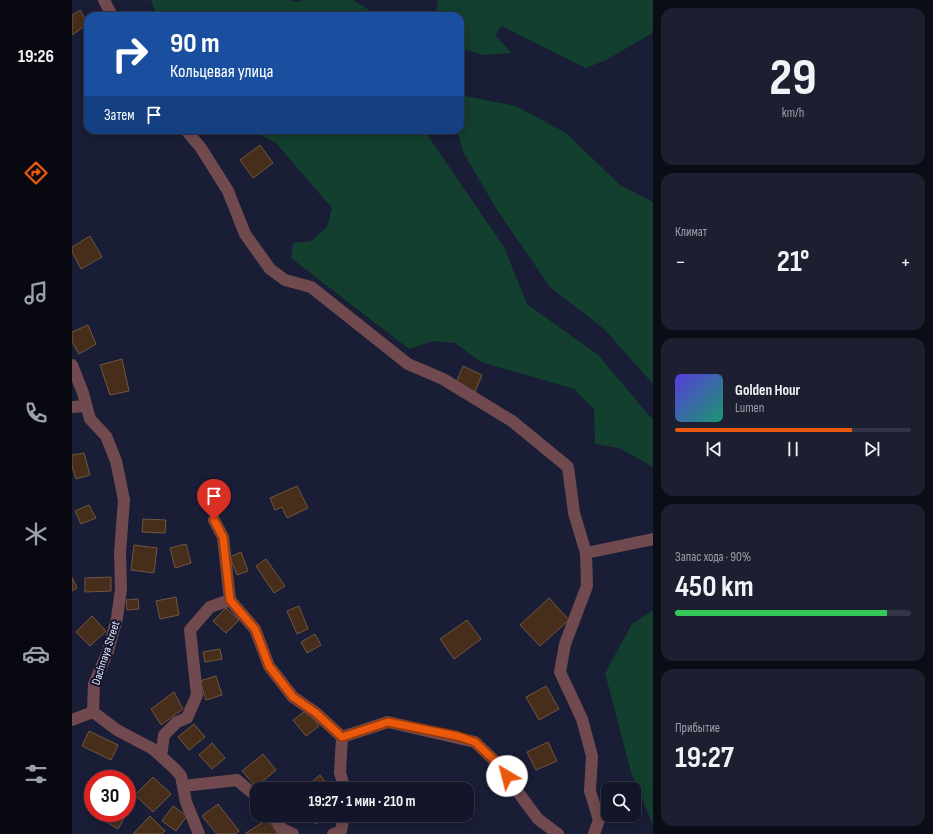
<!DOCTYPE html>
<html lang="ru">
<meta charset="utf-8">
<style>
:root{--surface:#131628;--page:#1c1f30;--text:#f1f3f6;--muted:#9d9fa8;--line:#323545;--accent:#ea580c}
body{margin:0;font-family:"Sofia Sans Condensed",sans-serif;background:var(--page);color:var(--text);height:100vh;display:flex;flex-direction:column;font-size:15px;white-space:nowrap}
*{box-sizing:border-box;margin:0}
p{font-size:13px;color:var(--muted)}
.icon{flex:none;width:22px;height:22px;fill:none;stroke:currentColor;stroke-width:2;stroke-linecap:round;stroke-linejoin:round}
.map{position:relative;flex:1;overflow:hidden}
.side{display:flex;flex-direction:column;gap:8px;padding:8px;background:#0a0c16;width:280px}
.side>*{flex:none}
.top-card{position:absolute;left:12px;top:12px;width:380px;height:122px;border-radius:12px;box-shadow:0 2px 10px #0003,0 0 0 1px var(--line);background:#1a4fa0;color:#fff;overflow:hidden}
.buttons{position:absolute;left:529px;top:782px;display:grid;gap:8px}
.buttons a{display:grid;place-items:center;width:40px;height:40px;border-radius:8px;background:var(--surface);box-shadow:0 2px 10px #0003,0 0 0 1px var(--line);font-size:20px}
.speed{position:absolute;left:12px;top:770px;display:flex;gap:8px;font-size:20px;font-weight:700;text-align:center}
.speed>*{display:grid;place-content:center;width:52px;height:52px;border-radius:50%;background:var(--surface);box-shadow:0 2px 10px #0003,0 0 0 1px var(--line);line-height:1}
.speed .limit{border:6px solid #d22;background:#fff;color:#111}
.pin{position:absolute;display:grid;place-items:center;width:34px;height:34px;color:#fff;margin:-41px -17px;border-radius:50% 50% 50% 0;rotate:-45deg;box-shadow:0 0 4px #0007}
.pin .icon{rotate:45deg}
.me{position:absolute;width:44px;margin:-22px;rotate:323deg;stroke-linejoin:round;filter:drop-shadow(0 0 3px #0008)}
.turn{display:flex;align-items:center;gap:14px;height:84px;padding:0 20px;font-size:18px}
.turn .icon{width:52px;height:52px;stroke-width:2.5}
.turn b{display:block;font-size:28px;line-height:34px}
.then{display:flex;align-items:center;height:38px;padding:0 20px;background:#0003;gap:8px;font-size:15px}
.big{font-size:30px;font-weight:700;line-height:1.1}
.side .card{flex:1;display:flex;flex-direction:column;justify-content:center;gap:6px;min-width:0;padding:0 14px;border-radius:12px;background:var(--page)}
.side .dial{align-items:center;gap:0}
.dial b{font-size:52px;line-height:1}
.song{display:flex;align-items:center;gap:12px}
.cover{width:48px;height:48px;border-radius:6px;background:linear-gradient(135deg,hsl(250 70% 55%),hsl(160 70% 35%))}
.played{height:4px;border-radius:2px;background:linear-gradient(90deg,var(--accent) 75%,var(--line) 75%)}
.keys{display:flex;justify-content:space-around;direction:ltr}
.heat{display:flex;justify-content:space-between;align-items:center;font-size:22px;direction:ltr}
.charge{height:6px;border-radius:3px;background:linear-gradient(90deg,#34c759 90%,var(--line) 0)}
.trip{position:absolute;left:178px;top:782px;width:224px;height:40px;border-radius:12px;background:var(--surface);box-shadow:0 2px 10px #0003,0 0 0 1px var(--line);font-weight:700;line-height:40px;text-align:center}
main{display:flex;flex:1;min-height:0}
.tab-bar{display:flex;flex-direction:column;width:72px;justify-content:space-around;align-items:center;background:#080910;color:var(--muted)}
.tab-bar .icon{width:28px;height:28px}
.tab-bar .active{color:var(--accent)}
.tab-bar b{font-size:18px;color:var(--text)}
.map>svg:first-child{display:block}
.green{fill:#123f2e}
.building{fill:#462e1a;stroke:#715641}
.lines{fill:none;stroke-linecap:round;stroke-linejoin:round}
.minor{stroke:#714a4f;stroke-width:12}
.route-casing{stroke:#983908;stroke-width:10}
.route{stroke:#ea580c;stroke-width:7}
.labels{text-anchor:middle;dominant-baseline:central;stroke-width:4;stroke-linejoin:round;paint-order:stroke}
.street-label{font-size:12px;fill:#ebeefc;stroke:#10142c}
</style>
<main>
<nav class="tab-bar">
<b>19:26</b>
<svg class="icon active" aria-label="directions" viewBox="0 0 24 24"><path d="M12 3l9 9-9 9-9-9zM9 14v-3h6M13 9l2 2-2 2"/></svg>
<svg class="icon" aria-label="music" viewBox="0 0 24 24"><path d="M9 18V5l10-2v13"/><circle cx="6" cy="18" r="3"/><circle cx="16" cy="16" r="3"/></svg>
<svg class="icon" aria-label="phone" viewBox="0 0 24 24"><path d="M5 4h4l2 5-3 2q2 4 5 5l2-3 5 2v4C11 20 4 13 5 4z"/></svg>
<svg class="icon" aria-label="climate" viewBox="0 0 24 24"><path d="M12 3v18M4 7l16 10M4 17L20 7"/></svg>
<svg class="icon" aria-label="car" viewBox="0 0 24 24"><path d="M5 17H2v-5l4-1 3-4h7l3 4 3 1v5h-3M9 17h6M6 11h13"/><circle cx="7" cy="17" r="2"/><circle cx="17" cy="17" r="2"/></svg>
<svg class="icon" aria-label="filters" viewBox="0 0 24 24"><path d="M4 7h16M4 17h16"/><circle cx="9" cy="7" r="2"/><circle cx="15" cy="17" r="2"/></svg>
</nav>
<div class="map">
<svg width="581" height="834" viewBox="0 0 581 834">
<rect width="100%" height="100%" fill="#191d36"/>
<g class="green">
<path d="M79,0H217L225,2L231,0H281L307,16H85Z"/>
<path d="M366,0H581V29L579,34L534,60L514,68L429,26L423,35L440,53L411,55L388,48V16H367L364,12Z"/>
<path d="M388,95L444,106L494,133L548,185L581,202V384L532,329L478,287L425,210L391,152L385,130H388Z"/>
<path d="M179,130H352L432,247L455,304L526,355L581,420V467L547,448L523,444L522,409L502,389L409,362L383,343L361,341L337,349L219,258L221,243L239,241L255,227L260,208L204,143Z"/>
<path d="M581,610V825L559,772L533,673L560,624Z"/>
</g>
<g class="building">
<path d="M8,10L16,24L0,35V15Z"/>
<path d="M188,145L201,163L181,178L168,160Z"/>
<path d="M18,236L30,257L9,269L0,252V247Z"/>
<path d="M16,325L24,344L7,354L0,342V332Z"/>
<path d="M50,359L57,391L38,395L28,365Z"/>
<path d="M391,366L410,375L403,392L384,383Z"/>
<path d="M12,453L18,475L4,479L0,466V455Z"/>
<path d="M225,486L236,508L215,518L210,507L203,510L198,498Z"/>
<path d="M17,505L24,518L9,524L3,511Z"/>
<path d="M71,519L94,520L93,533L70,532Z"/>
<path d="M114,544L119,563L103,568L98,548Z"/>
<path d="M62,545L85,548L82,573L59,570Z"/>
<path d="M169,552L176,571L165,575L158,557Z"/>
<path d="M194,559L213,586L202,593L184,566Z"/>
<path d="M0,577L5,588L0,591Z"/>
<path d="M39,577V591L13,592V578Z"/>
<path d="M104,597L107,615L88,619L84,601Z"/>
<path d="M477,598L497,620L468,646L448,625Z"/>
<path d="M66,599L67,609L55,610L54,600Z"/>
<path d="M227,606L236,629L225,634L215,611Z"/>
<path d="M154,608L167,620L154,633L141,621Z"/>
<path d="M20,616L34,631L18,646L4,632Z"/>
<path d="M395,620L409,639L382,659L368,639Z"/>
<path d="M243,634L249,645L235,653L229,642Z"/>
<path d="M148,649L150,659L133,662L131,652Z"/>
<path d="M144,676L150,695L134,700L128,681Z"/>
<path d="M474,686L487,709L467,720L454,697Z"/>
<path d="M102,692L111,709L89,725L79,709Z"/>
<path d="M235,710L247,726L234,736L221,720Z"/>
<path d="M122,724L133,737L117,750L106,737Z"/>
<path d="M17,731L46,745L39,760L10,746Z"/>
<path d="M476,742L485,761L464,770L455,752Z"/>
<path d="M140,743L153,758L140,769L127,755Z"/>
<path d="M191,754L204,770L184,787L170,771Z"/>
<path d="M248,775L259,789H239L236,785Z"/>
<path d="M81,777L99,794L81,812L63,795Z"/>
<path d="M235,784L238,789H228Z"/>
<path d="M21,791V808L12,800Z"/>
<path d="M146,804L167,831L163,834H145L130,816Z"/>
<path d="M101,806L115,816L104,831L90,821Z"/>
<path d="M55,807L58,808L46,829L33,821L38,813H55Z"/>
<path d="M239,815H254L256,817L244,824Z"/>
<path d="M78,816L93,831L90,834H61Z"/>
<path d="M196,819L206,834H174V833Z"/>
</g>
<g class="lines">
<g class="minor">
<path d="M32,0L40,16"/>
<path d="M114,130L129,148L156,191L173,234L198,269L213,280L239,287L336,364L371,379L440,421L496,467L502,513L514,553L515,586L493,644L488,672L510,719L520,756L518,791L527,820L522,834"/>
<path d="M0,365L11,393L18,419L34,436L44,461L52,500L48,553L49,589L45,618L36,651L22,684L21,712L45,730L81,749L103,769L109,776L114,802L127,834"/>
<path d="M0,407L14,406"/>
<path d="M514,553L581,539"/>
<path d="M158,600L183,629L197,666L221,697L244,713L270,737"/>
<path d="M0,720L21,712"/>
<path d="M270,737L316,722L403,742L422,760L466,819L486,834"/>
<path d="M270,737L268,773L273,789"/>
<path d="M89,756L92,735L105,722L115,718L125,695L118,630L138,607L158,600L151,537L142,520"/>
<path d="M111,786L165,780L185,797"/>
<path d="M201,815L210,829L221,834"/>
<path d="M261,834L269,831L272,815"/>
</g>
</g>
<g class="lines">
<g class="route-casing">
<path id="route" d="M142,520L151,537L158,600L183,629L197,666L221,697L244,713L270,737L316,722L385,736L403,742L422,760L435,776"/>
</g>
<use href="#route" class="route"/>
</g>
<g class="labels">
<g class="street-label">
<text transform="translate(34 653) rotate(-72)">Dachnaya Street</text>
</g>
</g>
</svg>
<div class="buttons">
<a><svg class="icon" aria-label="search" viewBox="0 0 24 24"><circle cx="10" cy="10" r="6"/><path d="M15 15l6 6"/></svg></a>
</div>
<div class="speed"><div class="limit">30</div></div>
<div class="pin" style="left:142px;top:520px;background:#d93025"><svg class="icon" aria-label="arrive" viewBox="0 0 24 24"><path d="M6 21V4h12l-3 4 3 4H6"/></svg></div>
<svg class="me" style="left:435px;top:776px" viewBox="-20 -20 40 40"><circle r="19" fill="#fff"/><path d="M0-13L10 11 0 6-10 11z" fill="#ea580c"/></svg>
<div class="trip">19:27 · 1 мин · 210 m</div>
<div class="top-card">
<div class="turn"><svg class="icon" aria-label="right" viewBox="0 0 24 24"><path d="M7 20v-9h11M14 6l5 5-5 5"/></svg><div><b>90 m</b>Кольцевая улица</div></div>
<div class="then">Затем<svg class="icon" aria-label="arrive" viewBox="0 0 24 24"><path d="M6 21V4h12l-3 4 3 4H6"/></svg></div>
</div>
</div>
<section class="side">
<div class="card dial"><b>29</b><p>km/h</p></div>
<div class="card"><p>Климат</p>
<div class="heat"><a>−</a><b class="big">21°</b><a>+</a></div>
</div>
<div class="card">
<div class="song"><i class="cover"></i><div><b>Golden Hour</b><p>Lumen</p></div></div>
<div class="played"></div>
<div class="keys"><svg class="icon" aria-label="previous" viewBox="0 0 24 24"><path d="M18 5L8 12l10 7zM5 5v14"/></svg><svg class="icon" aria-label="pause" viewBox="0 0 24 24"><path d="M8 5v14M16 5v14"/></svg><svg class="icon" aria-label="next" viewBox="0 0 24 24"><path d="M6 5l10 7-10 7zM19 5v14"/></svg></div>
</div>
<div class="card"><p>Запас хода · 90%</p><b class="big">450 km</b><div class="charge"></div></div>
<div class="card"><p>Прибытие</p><b class="big">19:27</b></div>
</section>
</main>
